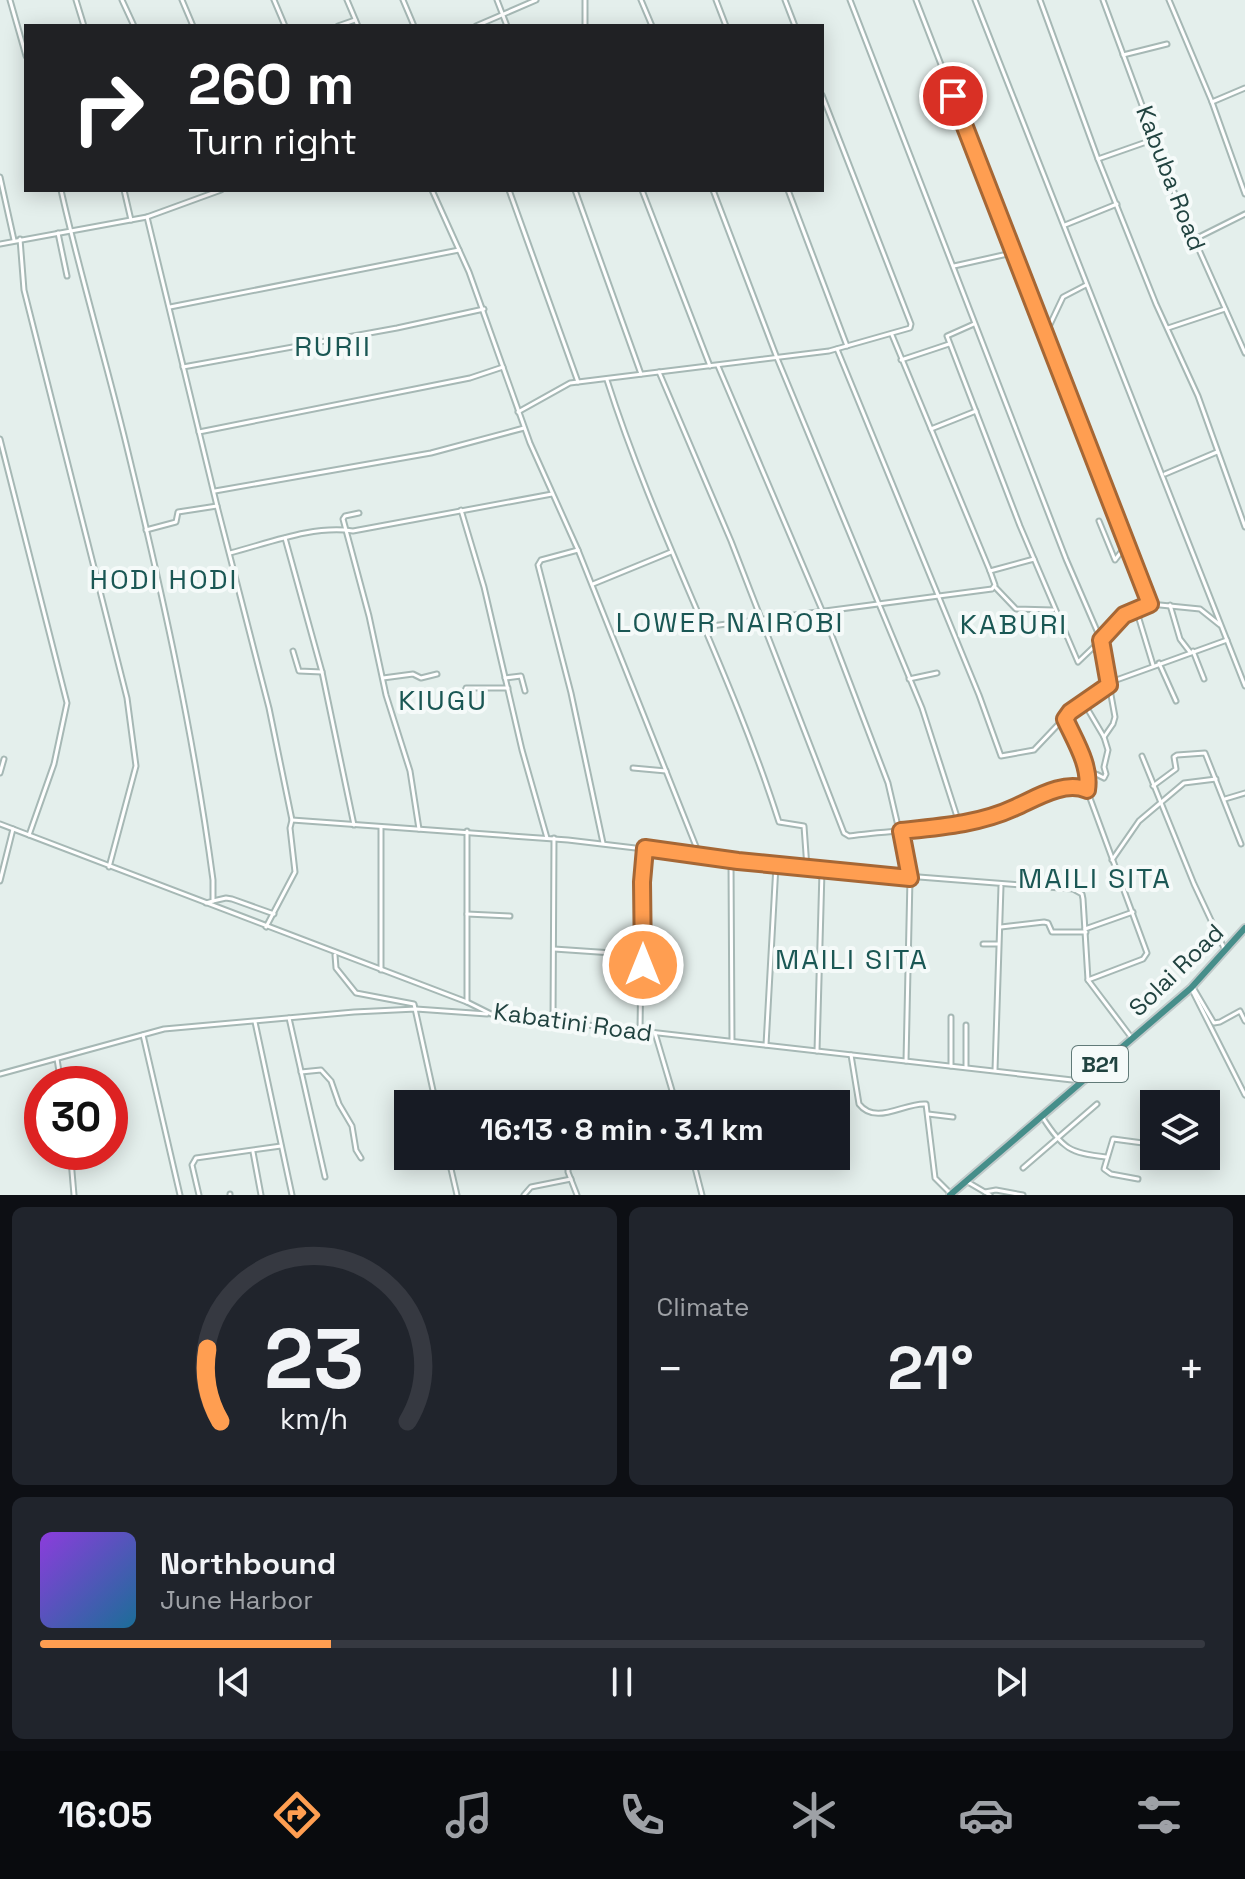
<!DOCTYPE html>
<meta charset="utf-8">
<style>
:root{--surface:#171b24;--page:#20242c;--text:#f1f3f6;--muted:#9ea1a6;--line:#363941;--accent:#ff9e51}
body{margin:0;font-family:"Space Grotesk",sans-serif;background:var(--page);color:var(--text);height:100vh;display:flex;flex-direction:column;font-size:30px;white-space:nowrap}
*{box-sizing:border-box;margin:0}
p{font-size:26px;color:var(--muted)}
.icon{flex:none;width:44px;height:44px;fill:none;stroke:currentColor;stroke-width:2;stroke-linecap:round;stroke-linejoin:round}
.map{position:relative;height:1195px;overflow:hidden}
.side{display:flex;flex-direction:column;gap:12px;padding:12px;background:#0d0f14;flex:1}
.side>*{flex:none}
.banner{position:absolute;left:24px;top:24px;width:800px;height:168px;border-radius:0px;box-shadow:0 4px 20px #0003;background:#202124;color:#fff;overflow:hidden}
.buttons{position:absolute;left:1140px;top:1090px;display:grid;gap:16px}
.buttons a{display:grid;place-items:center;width:80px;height:80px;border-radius:0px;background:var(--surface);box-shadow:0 4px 20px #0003;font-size:40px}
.speed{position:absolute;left:24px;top:1066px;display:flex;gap:16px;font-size:40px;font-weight:700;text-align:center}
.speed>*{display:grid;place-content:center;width:104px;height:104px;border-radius:50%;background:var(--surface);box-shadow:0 4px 20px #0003;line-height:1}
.speed .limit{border:12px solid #d22;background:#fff;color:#111}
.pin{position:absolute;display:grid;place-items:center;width:68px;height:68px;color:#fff;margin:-34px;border:4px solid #fff;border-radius:50%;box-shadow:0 2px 8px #0007}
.me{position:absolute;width:88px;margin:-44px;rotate:0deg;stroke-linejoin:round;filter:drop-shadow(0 0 6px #0008)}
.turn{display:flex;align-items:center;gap:28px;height:168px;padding:0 32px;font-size:36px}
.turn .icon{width:104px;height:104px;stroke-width:2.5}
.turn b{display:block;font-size:56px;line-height:68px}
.big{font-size:60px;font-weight:600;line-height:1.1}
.side .card{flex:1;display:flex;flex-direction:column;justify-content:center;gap:12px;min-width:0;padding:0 28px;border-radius:12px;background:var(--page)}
.side .dial{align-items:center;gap:0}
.dial svg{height:208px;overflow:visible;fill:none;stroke:var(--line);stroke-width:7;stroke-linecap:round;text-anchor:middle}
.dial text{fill:var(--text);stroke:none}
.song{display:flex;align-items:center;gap:24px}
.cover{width:96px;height:96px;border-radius:12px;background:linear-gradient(135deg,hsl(270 70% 55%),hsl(200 70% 35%))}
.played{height:8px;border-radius:4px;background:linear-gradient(90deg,var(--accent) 25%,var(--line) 25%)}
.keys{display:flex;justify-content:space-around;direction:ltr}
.heat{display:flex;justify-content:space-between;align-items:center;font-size:44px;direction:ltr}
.side .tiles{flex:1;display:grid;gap:12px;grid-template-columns:1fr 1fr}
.card:last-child{grid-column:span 2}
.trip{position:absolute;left:394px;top:1090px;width:456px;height:80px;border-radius:0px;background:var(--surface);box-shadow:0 4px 20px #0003;font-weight:600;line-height:80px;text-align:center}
.tab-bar{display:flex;height:128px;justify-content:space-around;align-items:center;background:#090b0e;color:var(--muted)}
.tab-bar .icon{width:56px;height:56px}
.tab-bar .selected{color:var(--accent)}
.tab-bar b{font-size:36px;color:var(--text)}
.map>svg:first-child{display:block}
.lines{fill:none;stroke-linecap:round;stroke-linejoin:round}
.minor-casing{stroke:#a6b8b5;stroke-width:7}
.trunk-casing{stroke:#c1caca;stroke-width:10}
.minor{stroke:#fff;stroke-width:3}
.trunk{stroke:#468e8a;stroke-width:6}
.route-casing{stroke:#a66735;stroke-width:20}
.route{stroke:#ff9e51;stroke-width:14}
.labels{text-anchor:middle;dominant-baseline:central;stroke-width:8;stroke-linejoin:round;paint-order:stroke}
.shield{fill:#f5faf9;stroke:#617a78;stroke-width:2}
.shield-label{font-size:22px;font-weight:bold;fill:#214340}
.street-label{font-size:24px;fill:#214340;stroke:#f5faf9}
.quarter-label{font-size:28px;letter-spacing:2px;fill:#1a5754;stroke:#f5faf9}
</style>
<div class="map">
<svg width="1245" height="1195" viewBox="0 0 1245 1195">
<rect width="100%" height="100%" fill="#e4efec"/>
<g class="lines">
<g class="minor-casing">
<g id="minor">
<path d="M10,0L26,56"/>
<path d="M76,0L84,26"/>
<path d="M122,0L134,26"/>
<path d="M182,0L193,26"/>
<path d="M274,0L285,26"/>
<path d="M347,0L358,26"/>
<path d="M403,0L414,26"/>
<path d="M497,0L507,26"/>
<path d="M641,0L652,26"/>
<path d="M716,0L726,26"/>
<path d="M785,0L795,26"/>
<path d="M850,0L1066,559L1101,640L1078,662L1020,526L947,336L974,324"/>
<path d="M916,0L1150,604"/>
<path d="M975,0L1245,686"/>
<path d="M1040,0L1098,159L1156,304L1198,396L1245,527"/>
<path d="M1103,0L1179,205L1245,353"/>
<path d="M1169,0L1212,102L1245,194"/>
<path d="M338,26L355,20"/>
<path d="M476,26L536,0"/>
<path d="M585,26V0"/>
<path d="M1123,55L1167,44"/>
<path d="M1212,102L1245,88"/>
<path d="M1098,159L1155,139"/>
<path d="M0,177L14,240"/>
<path d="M61,190C81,279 108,367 129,456C163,596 194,737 213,880V901L206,903"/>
<path d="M124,190L131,220"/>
<path d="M432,190L469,272L530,443L578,550L699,854"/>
<path d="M509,190L578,382"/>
<path d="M575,190L641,374"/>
<path d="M642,190L710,366"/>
<path d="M713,190L777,358L922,708L959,823"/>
<path d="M788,190L847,346"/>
<path d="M147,217L217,506L269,708L292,820L290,828L295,872L266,927"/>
<path d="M1065,225L1117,204"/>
<path d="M58,233L67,276"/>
<path d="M20,239L24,290L127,698L136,766L109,867"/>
<path d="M1195,239L1245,214"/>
<path d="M0,244L147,217L221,190"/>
<path d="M954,266L1012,253"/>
<path d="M170,307L459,250"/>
<path d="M1168,328L1225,309"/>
<path d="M892,335L990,571"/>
<path d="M1045,335L1063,297L1086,285"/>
<path d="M837,349L979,695L1001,756L1034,750L1070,712L1109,685"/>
<path d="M901,360L949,344"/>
<path d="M718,366L824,615L888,783L910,878L906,1061"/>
<path d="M183,367L397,328L484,309"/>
<path d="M659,372L731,541L844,833L849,836C892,830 936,830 978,821C1015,812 1044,786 1083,788L1087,790L1147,953L1143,959L1088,980"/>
<path d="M607,380C655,531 731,671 779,822L804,826L807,868"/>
<path d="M518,412L570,383L829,351L910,328L911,324L822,95"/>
<path d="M931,429L976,411"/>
<path d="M199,432L470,378L503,367"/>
<path d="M0,439L67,703L54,764L29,835"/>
<path d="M1165,474L1217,452"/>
<path d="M215,491L431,453L524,428"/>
<path d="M461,510L484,587L522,750L547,838"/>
<path d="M359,513L345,516L343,519L369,616L386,695L410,771L419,829"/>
<path d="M1099,521L1115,560L1127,544"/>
<path d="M146,530L176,522L178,512L217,506"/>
<path d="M285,538L322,672L354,825"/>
<path d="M578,550L541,560L538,565L571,693L603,843"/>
<path d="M230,553C269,543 313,525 353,531L552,494"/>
<path d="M593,584L671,552"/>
<path d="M995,587L1016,609L1053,610"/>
<path d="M1170,605L1180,639L1190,652"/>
<path d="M1136,609L1153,665"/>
<path d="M704,627L992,589L995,585L990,571L1034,559"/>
<path d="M293,651L299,671L322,672"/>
<path d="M1193,651L1204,679"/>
<path d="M1159,663L1176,701"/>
<path d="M383,678L413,674L421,678L437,674"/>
<path d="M505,678L521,676L525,691"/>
<path d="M909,679L937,673"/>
<path d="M1108,683L1227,640"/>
<path d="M464,694L466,688H508"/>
<path d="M1065,719L1083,758L1087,790"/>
<path d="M1104,737L1113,724L1115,717L1101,640L1124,615L1150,604L1200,609L1220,625"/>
<path d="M1142,756L1194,884L1224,948"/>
<path d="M1083,758L1094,773L1104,778L1106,774L1104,767L1108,750L1104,737L1084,703"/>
<path d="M633,768L666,771"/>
<path d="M0,773L4,759"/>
<path d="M1153,786L1176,769L1174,757L1177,755L1205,753L1241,844"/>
<path d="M1225,799L1245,793"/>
<path d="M292,820L568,840L804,868L1073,889L1082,894L1083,899L1088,980L1131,1037"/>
<path d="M0,824L467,1002L491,1014L1081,1081"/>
<path d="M381,827V970"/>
<path d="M467,831V1002"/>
<path d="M1112,860L1139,821L1184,783L1216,779"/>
<path d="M731,861L732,1041"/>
<path d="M0,881L13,829"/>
<path d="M213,901L226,898L232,899L274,914"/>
<path d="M467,914L510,916"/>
<path d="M1001,927L1044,922L1048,923L1052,932H1086"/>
<path d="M1085,929L1133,912"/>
<path d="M983,944H998"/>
<path d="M554,949L642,955"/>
<path d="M335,955L336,968L356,993L414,1004L436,1104"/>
<path d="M1191,988L1245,1095"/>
<path d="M1194,989L1214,1023L1220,1022L1240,1011L1245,1021"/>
<path d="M951,1017V1066"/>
<path d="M289,1018L325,1177"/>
<path d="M255,1022L292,1195"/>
<path d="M553,1022L554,838"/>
<path d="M640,1031L642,882L645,848"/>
<path d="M655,1033L676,1104"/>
<path d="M143,1035L180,1195"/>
<path d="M766,1045L776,865"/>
<path d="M817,1051L822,871"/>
<path d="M851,1055L859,1104C876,1126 905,1102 926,1104L935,1178L951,1194"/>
<path d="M57,1059L61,1084"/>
<path d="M966,1067V1025"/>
<path d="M995,1070L1001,886"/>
<path d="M301,1072L321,1070L331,1081L339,1104L352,1126L356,1150L361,1158"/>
<path d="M0,1074L164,1029L354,1012L416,1009L487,1014"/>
<path d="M928,1114L953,1117"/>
<path d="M1043,1118C1063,1149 1070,1153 1106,1157"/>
<path d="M65,1152L71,1160L74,1195"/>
<path d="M253,1152L261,1195"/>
<path d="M448,1156L457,1195"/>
<path d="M568,1156V1172L577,1195"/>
<path d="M692,1156L702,1195"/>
<path d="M1023,1168L1097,1104"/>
<path d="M1138,1179L1111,1174L1104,1169L1113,1139L1143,1143"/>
<path d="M966,1181L990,1195"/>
<path d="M985,1192L996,1190L1023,1195"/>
<path d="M230,1194V1195"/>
<path d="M199,1195L192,1165L196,1158L281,1146"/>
<path d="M524,1195L531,1187L571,1179"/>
</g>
</g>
<g class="trunk-casing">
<path id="trunk" d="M950,1195L1191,988L1245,928"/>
</g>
<use href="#minor" class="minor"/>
<use href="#trunk" class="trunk"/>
</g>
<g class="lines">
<g class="route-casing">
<path id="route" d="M643,965L642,882L645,848L738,861L910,878L901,831C940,827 980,824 1016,807C1036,798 1065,780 1087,790C1091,766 1075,741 1065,719L1070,712L1109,685L1101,640L1124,615L1150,604L953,96"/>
</g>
<use href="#route" class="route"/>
</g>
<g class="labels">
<rect class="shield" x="1072" y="1046" width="56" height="36" rx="6"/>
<g class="shield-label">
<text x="1100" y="1064">B21</text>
</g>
<g class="street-label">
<text transform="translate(1171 178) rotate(69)">Kabuba Road</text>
<text transform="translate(1176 970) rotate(-44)">Solai Road</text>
<text transform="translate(573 1022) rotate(8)">Kabatini Road</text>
</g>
<g class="quarter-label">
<text x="333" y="346">RURII</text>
<text x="164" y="579">HODI HODI</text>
<text x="730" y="622">LOWER NAIROBI</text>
<text x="1014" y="624">KABURI</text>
<text x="443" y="700">KIUGU</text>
<text x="1095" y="878">MAILI SITA</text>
<text x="852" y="959">MAILI SITA</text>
</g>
</g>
</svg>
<div class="buttons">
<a><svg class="icon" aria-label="layers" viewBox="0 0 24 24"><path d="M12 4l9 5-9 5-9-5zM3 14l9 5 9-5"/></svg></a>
</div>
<div class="speed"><div class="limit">30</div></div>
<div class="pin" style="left:953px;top:96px;background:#d93025"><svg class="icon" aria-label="arrive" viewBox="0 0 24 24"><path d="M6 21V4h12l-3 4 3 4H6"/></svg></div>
<svg class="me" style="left:643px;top:965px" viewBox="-20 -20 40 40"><circle r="17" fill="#ff9e51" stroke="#fff" stroke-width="3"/><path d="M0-11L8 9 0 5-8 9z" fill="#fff"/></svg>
<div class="trip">16:13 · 8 min · 3.1 km</div>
<div class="banner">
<div class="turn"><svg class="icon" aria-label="right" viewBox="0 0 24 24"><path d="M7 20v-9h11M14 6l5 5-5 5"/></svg><div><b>260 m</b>Turn right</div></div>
</div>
</div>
<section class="side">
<div class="tiles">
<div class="card dial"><svg viewBox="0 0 100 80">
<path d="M14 69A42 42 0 1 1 86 69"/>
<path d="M14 69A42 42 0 0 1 9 41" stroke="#ff9e51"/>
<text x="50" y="56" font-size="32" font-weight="700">23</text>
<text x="50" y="72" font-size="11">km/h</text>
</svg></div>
<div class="card"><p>Climate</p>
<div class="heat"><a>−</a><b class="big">21°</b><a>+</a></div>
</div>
<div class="card">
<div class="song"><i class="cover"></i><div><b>Northbound</b><p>June Harbor</p></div></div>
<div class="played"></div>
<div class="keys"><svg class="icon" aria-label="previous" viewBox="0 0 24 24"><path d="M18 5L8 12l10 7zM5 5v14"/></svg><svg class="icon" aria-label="pause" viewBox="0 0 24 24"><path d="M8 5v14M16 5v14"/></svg><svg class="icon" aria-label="next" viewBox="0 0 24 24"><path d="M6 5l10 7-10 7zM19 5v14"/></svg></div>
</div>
</div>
</section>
<nav class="tab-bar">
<b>16:05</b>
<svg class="icon selected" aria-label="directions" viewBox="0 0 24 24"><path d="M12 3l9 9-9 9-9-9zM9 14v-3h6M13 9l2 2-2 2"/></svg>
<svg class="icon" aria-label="music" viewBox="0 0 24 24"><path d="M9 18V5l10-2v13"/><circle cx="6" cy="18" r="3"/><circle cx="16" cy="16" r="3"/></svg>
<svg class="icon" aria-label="phone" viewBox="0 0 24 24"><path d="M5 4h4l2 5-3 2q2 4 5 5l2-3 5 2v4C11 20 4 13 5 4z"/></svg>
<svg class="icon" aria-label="climate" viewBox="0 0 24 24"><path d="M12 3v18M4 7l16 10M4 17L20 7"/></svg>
<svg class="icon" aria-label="car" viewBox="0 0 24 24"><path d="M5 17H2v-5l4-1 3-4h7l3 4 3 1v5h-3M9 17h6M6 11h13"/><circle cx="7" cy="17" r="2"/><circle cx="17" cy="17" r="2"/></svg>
<svg class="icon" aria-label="filters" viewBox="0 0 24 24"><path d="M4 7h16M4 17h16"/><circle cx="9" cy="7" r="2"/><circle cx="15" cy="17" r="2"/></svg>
</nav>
